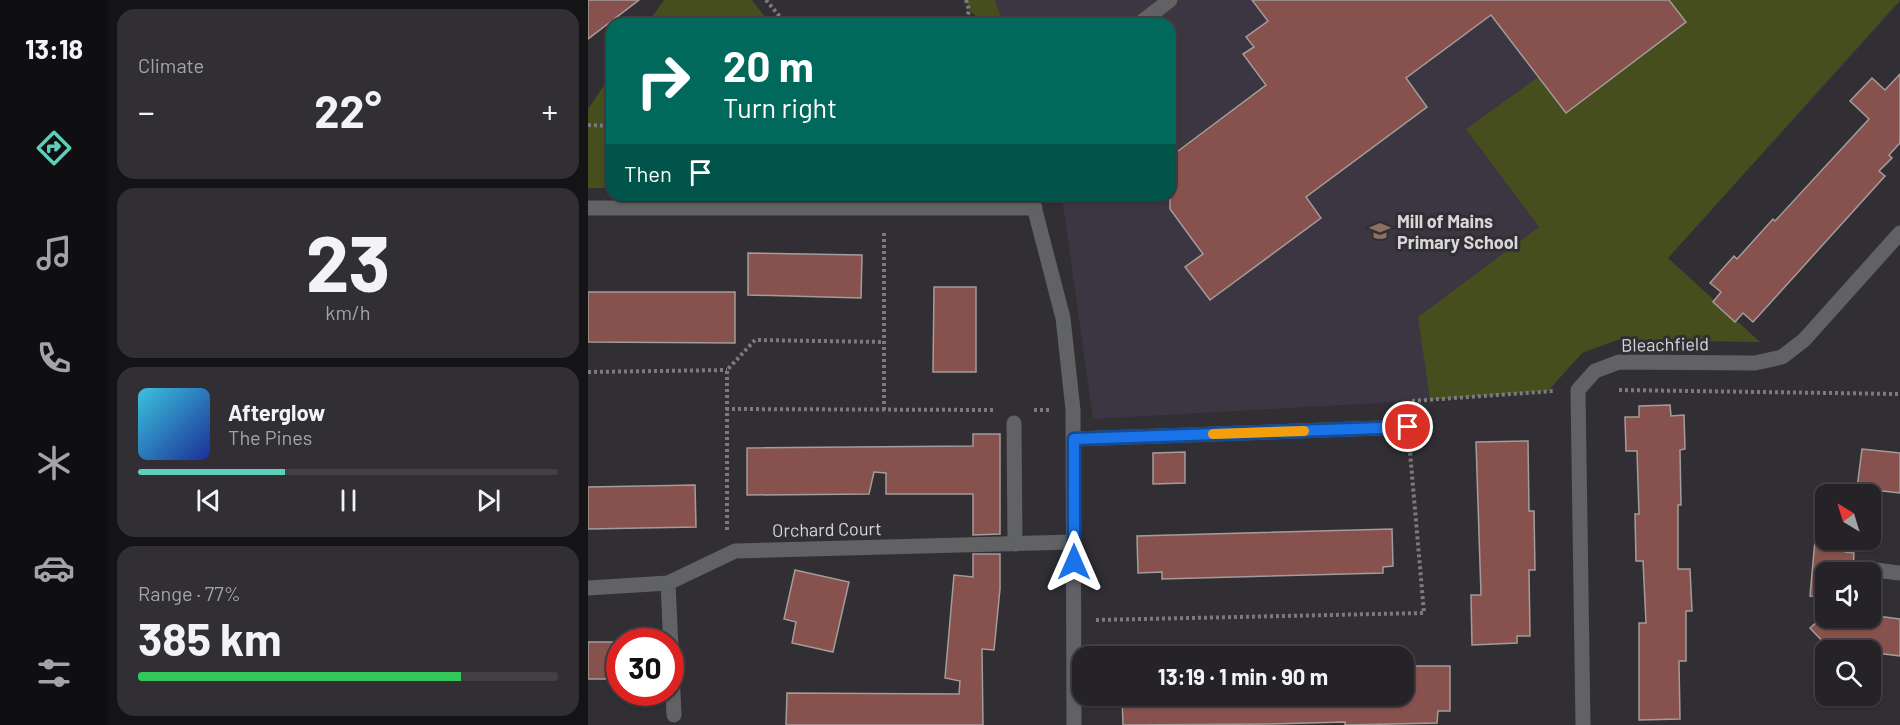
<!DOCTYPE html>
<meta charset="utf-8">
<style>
:root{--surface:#252327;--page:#312f33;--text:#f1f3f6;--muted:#a3a4a7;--line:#424044;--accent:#5dceb9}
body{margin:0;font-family:Barlow,sans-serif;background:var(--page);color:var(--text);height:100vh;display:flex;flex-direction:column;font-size:22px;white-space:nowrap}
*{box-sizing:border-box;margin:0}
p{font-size:20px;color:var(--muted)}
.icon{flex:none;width:33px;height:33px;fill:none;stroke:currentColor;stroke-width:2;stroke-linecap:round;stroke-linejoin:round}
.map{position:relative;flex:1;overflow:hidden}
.sheet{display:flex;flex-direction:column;gap:9px;padding:9px;background:#141315;width:480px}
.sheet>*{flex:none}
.guide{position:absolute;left:18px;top:18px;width:570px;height:183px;border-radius:18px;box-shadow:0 2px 4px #0004,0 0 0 2px var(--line);background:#00695c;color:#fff;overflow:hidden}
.needle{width:39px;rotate:322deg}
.fabs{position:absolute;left:1227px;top:484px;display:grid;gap:12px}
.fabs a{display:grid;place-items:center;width:66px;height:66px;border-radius:12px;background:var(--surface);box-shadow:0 2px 4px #0004,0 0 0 2px var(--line);font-size:30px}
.speed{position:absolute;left:18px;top:628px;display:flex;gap:12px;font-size:30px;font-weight:700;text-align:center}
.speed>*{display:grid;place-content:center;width:78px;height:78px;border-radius:50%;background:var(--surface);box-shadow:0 2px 4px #0004,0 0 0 2px var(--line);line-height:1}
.speed .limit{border:9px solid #d22;background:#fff;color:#111}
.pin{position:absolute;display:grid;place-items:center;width:51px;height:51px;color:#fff;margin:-26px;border:3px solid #fff;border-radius:50%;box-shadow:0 2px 6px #0007}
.me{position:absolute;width:66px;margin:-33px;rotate:0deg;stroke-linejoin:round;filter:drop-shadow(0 0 4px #0008)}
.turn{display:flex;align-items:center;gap:21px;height:126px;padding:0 18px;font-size:27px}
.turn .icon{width:78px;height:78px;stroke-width:2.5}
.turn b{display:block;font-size:42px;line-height:51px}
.then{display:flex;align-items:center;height:57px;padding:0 18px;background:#0003;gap:12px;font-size:22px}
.big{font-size:45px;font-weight:700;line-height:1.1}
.sheet .card{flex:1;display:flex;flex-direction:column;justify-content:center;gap:9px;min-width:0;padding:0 21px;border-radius:18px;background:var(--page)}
.sheet .dial{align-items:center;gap:0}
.dial b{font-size:78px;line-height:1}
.song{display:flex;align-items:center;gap:18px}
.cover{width:72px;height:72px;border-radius:9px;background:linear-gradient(135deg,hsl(190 70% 55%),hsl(230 70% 35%))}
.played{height:6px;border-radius:3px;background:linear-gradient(90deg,var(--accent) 35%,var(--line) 35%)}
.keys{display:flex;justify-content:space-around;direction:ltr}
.heat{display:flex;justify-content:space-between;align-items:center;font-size:33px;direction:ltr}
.charge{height:9px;border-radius:4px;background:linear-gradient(90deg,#34c759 77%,var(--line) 0)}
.trip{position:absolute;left:484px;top:646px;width:342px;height:60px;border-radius:18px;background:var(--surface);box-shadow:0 2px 4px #0004,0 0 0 2px var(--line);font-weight:700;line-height:60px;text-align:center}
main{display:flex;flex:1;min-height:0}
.dock{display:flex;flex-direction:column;width:108px;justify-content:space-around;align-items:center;background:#0f0e10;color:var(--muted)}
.dock .icon{width:42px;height:42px}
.dock .active{color:var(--accent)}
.dock b{font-size:27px;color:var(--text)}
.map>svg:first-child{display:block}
.built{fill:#3b3641}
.green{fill:#464e1e}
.building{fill:#87524e;stroke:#a49c9b;stroke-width:1.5}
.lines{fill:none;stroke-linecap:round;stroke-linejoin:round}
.path{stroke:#7c7a7e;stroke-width:4;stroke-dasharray:3 3;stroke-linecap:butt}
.minor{stroke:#606264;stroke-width:15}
.route-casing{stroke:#114b97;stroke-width:15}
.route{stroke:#1a73e8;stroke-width:10}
.slow{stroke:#f59e0b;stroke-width:10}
.labels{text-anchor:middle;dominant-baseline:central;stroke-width:6;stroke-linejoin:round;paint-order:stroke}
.poi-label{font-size:18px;font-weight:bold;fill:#d8d7da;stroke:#312f34;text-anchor:start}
.street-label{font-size:18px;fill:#d8d7da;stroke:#312f34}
</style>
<main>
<nav class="dock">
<b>13:18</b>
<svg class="icon active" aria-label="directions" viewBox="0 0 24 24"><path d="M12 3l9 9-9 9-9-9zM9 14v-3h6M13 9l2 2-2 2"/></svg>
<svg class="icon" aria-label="music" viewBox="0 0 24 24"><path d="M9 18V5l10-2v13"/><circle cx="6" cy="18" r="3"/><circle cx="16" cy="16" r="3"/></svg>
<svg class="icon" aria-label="phone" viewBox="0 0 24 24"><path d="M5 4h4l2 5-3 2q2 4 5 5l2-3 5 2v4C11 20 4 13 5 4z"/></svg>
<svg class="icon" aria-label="climate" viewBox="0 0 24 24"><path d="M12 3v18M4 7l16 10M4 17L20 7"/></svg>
<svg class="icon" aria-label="car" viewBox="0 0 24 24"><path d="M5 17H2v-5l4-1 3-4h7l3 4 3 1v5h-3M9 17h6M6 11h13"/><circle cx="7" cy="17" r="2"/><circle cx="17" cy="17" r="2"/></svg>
<svg class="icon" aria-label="filters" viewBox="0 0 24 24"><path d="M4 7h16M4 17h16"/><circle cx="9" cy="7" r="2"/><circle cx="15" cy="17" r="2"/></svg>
</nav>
<section class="sheet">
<div class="card"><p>Climate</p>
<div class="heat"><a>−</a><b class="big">22°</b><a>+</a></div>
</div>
<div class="card dial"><b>23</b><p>km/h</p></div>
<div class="card">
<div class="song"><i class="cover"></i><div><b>Afterglow</b><p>The Pines</p></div></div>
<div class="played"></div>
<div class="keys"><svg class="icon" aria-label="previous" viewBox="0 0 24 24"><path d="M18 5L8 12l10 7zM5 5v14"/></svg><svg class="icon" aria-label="pause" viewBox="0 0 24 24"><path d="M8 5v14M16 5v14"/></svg><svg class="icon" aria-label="next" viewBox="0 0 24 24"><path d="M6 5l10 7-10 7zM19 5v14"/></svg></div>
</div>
<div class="card"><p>Range · 77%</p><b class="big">385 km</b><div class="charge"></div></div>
</section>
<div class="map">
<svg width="1312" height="725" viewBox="0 0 1312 725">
<rect width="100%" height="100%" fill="#312f34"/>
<path class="built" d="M407,0H1312V2L960,391L842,400L505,419L475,204L473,195H582V24H416Z"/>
<g class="green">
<path d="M76,0H164L182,24H59Z"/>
<path d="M378,0H407L416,24H397L381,10Z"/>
<path d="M1081,0H1312L1080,258L1172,342L1029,340L994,353L960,391L842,400L830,317L951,227L878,129L950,77L979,113L1097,22Z"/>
<path d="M24,74V188H0V109Z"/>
</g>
<g class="building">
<path d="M0,0H51L0,39Z"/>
<path d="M664,0H1081L1098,22L978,113L903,15L818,78L839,107L718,197L733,218L622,300L597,267L615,254L582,209V157L678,85L655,54L666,47L658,37L680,21Z"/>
<path d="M1312,74V143L1301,155L1304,158L1291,171L1297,176L1165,322L1155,313L1147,322L1125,302L1133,292L1122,283L1146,256L1149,259L1185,219L1187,221L1281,119L1262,101L1284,78L1297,90Z"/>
<path d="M160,253L274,255L273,298L160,295Z"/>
<path d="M346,287H388V372H345Z"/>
<path d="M0,292H147V343L0,342Z"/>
<path d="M1082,405L1083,416L1096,415L1097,449L1092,450L1093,505H1090V569H1102L1104,611H1098V661H1091L1092,719L1051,720V623H1058L1055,561H1048L1047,514H1051L1049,451H1038L1037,417H1051V406Z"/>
<path d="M385,434H412V534L385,535V494H298V473L286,472L281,494L159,495V448L385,446Z"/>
<path d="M940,441L941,511H946L947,570H941L942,636H929V643L884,645L883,595H893L888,442Z"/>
<path d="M1274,449L1312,453V493L1269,488Z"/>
<path d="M597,452V483L565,484V453Z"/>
<path d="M107,485L108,527L0,529V487Z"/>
<path d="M804,529L805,566L795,567V573L574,579V572L550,573L549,536Z"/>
<path d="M1227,540H1258L1257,552L1266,553L1265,573H1238V597L1222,596Z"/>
<path d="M385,554H412V589L406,650L394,649L395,725H198L199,693L371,694L372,681L357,678L366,575L385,577Z"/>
<path d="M207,570L261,582L245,652L204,643L208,622L196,619Z"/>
<path d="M1238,614V618H1282V615L1312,619V656L1240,647L1222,628Z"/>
<rect x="0" y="642" width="32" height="37"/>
<path d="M816,666H862V711H850L849,723L757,725V722L682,724L535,725L534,696H816Z"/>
</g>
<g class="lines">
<g class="path">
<path d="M178,0L198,24"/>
<path d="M378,0L381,10L378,24"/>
<path d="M0,125L24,126"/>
<path d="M0,372L139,370"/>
<path d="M1031,390L1312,394"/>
<path d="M824,401L966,391"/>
<path d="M138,409L405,410"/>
<path d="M296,410V233"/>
<path d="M446,410H462"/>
<path d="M139,530V370L167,340L296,342"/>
<path d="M508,620L836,613L822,452"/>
</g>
<g class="minor">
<path d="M551,24L582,0"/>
<path d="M443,195L475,318L485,410L486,725"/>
<path d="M0,208H447"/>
<path d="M426,423L427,544"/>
<path d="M486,439L820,427"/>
<path d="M1288,570L1312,573"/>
<path d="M80,583L86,715"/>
<path d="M0,588L80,583L147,551L485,542"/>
<path d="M995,725L990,390L1007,371L1031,362L1167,363L1194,357L1216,340L1312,233"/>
</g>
</g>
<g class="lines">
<g class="route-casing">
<path id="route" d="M486,562V439L820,427"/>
</g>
<use href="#route" class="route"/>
<path class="slow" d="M625,434L716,431"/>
</g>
<defs>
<g id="school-bare" transform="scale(1.62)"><path d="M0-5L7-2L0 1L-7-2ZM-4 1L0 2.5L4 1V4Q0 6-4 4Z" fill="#8d6e63" stroke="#312f34" stroke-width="2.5" paint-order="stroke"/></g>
</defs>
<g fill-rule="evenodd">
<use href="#school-bare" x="792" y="231"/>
</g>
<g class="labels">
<g class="poi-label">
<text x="809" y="221">Mill of Mains<tspan x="809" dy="21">Primary School</tspan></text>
</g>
<g class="street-label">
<text transform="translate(1077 344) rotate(-1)">Bleachfield</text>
<text transform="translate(239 529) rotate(-1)">Orchard Court</text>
</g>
</g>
</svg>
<div class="fabs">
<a><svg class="needle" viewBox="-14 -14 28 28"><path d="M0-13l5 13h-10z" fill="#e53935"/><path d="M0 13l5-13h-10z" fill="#a3a4a7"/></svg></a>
<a><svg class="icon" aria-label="sound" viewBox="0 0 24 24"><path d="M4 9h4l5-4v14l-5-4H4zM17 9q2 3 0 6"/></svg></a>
<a><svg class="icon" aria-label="search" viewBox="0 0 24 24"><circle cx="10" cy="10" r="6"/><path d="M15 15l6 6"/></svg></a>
</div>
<div class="speed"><div class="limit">30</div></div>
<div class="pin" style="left:820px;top:427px;background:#d93025"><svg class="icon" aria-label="arrive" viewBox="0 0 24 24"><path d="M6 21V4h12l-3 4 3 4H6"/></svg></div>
<svg class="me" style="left:486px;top:562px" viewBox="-20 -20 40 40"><path d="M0-17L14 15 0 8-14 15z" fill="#1a73e8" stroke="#fff" stroke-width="4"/></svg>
<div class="trip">13:19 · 1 min · 90 m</div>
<div class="guide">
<div class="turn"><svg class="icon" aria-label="right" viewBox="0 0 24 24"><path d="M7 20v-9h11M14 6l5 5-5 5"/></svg><div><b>20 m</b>Turn right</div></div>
<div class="then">Then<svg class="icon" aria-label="arrive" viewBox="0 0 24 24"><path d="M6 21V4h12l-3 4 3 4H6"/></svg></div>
</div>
</div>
</main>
